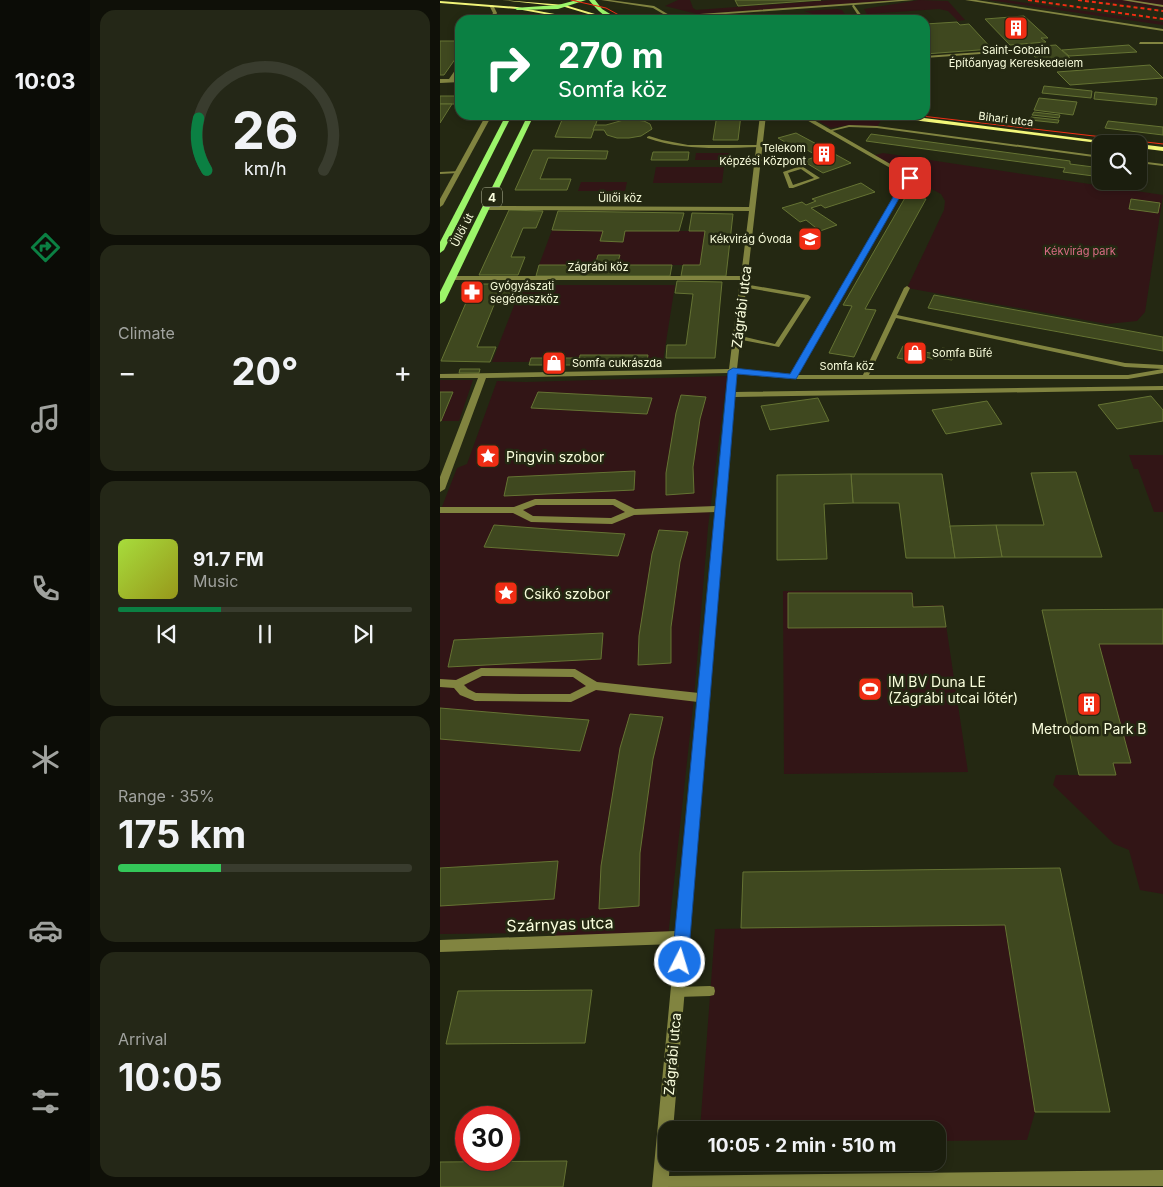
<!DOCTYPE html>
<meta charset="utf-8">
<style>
:root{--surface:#1b1e0e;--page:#242717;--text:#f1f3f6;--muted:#a0a29e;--line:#393c2e;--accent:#0b8043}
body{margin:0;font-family:Inter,sans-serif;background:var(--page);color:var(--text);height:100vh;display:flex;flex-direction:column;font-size:19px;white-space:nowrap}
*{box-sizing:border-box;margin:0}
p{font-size:16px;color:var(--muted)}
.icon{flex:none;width:28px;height:28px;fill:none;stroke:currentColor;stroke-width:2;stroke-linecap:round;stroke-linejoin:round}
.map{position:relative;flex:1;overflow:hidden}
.drawer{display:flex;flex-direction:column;gap:10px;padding:10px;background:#0f1008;width:350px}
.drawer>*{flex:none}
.banner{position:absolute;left:15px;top:15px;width:475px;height:105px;border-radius:15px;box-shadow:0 2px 8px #0003,0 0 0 1px var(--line);background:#0b8043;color:#fff;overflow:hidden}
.tools{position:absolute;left:652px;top:135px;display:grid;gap:10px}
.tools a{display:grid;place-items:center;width:55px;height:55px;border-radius:10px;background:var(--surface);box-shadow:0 2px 8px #0003,0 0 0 1px var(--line);font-size:25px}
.speed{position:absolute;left:15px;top:1106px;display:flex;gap:10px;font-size:25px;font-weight:700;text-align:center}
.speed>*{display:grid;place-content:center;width:65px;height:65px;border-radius:50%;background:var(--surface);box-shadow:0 2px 8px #0003,0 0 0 1px var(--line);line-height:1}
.speed .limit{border:8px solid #d22;background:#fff;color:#111}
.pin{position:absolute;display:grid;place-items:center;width:42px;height:42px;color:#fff;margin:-21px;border-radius:10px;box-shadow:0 2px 8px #0006}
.me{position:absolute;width:55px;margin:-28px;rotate:5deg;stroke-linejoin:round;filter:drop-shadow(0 0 4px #0008)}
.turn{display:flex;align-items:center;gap:18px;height:105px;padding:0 20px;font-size:22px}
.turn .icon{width:65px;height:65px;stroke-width:2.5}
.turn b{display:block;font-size:35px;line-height:42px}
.big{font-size:38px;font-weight:700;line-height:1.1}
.drawer .card{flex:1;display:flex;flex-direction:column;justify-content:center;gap:8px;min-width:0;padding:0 18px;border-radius:15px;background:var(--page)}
.drawer .dial{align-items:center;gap:0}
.dial svg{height:130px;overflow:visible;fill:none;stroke:var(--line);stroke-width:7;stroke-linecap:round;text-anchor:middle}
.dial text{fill:var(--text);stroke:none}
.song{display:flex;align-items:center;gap:15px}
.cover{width:60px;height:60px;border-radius:8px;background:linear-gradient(135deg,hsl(80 70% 55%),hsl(60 70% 35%))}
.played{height:5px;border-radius:2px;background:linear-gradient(90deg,var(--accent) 35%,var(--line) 35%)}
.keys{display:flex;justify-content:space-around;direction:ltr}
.heat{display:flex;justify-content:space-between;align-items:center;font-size:28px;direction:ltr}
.charge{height:8px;border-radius:4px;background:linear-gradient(90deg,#34c759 35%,var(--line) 0)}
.trip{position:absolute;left:218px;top:1121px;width:288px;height:50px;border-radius:15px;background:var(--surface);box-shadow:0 2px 8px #0003,0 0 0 1px var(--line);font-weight:700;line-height:50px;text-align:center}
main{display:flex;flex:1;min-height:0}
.dock{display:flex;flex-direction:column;width:90px;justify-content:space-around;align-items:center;background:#0b0c06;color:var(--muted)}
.dock .icon{width:35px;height:35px}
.dock .active{color:var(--accent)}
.dock b{font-size:22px;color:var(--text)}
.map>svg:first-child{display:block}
.green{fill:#321516}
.building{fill:#3f481f;stroke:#657333}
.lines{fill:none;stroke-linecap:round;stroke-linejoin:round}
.lane{fill:#818440;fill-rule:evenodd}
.street{fill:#818440;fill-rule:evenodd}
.secondary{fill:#f2f679;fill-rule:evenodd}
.primary{fill:#9cf56a;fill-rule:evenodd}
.tram{stroke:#f02d14;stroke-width:1}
.rail{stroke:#f02d14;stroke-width:2;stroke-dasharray:4 3;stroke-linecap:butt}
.route{fill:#1a73e8;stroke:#114b97}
.labels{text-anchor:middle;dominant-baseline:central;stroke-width:5;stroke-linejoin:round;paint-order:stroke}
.far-poi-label{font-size:11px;fill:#f9fddc;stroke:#242812;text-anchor:start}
.far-street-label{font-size:11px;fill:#f9fddc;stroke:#242812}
.far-park-label{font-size:11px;fill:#d96b85;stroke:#242812}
.shield{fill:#242812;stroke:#b9bd9f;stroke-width:1}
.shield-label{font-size:12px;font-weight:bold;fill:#f9fddc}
.street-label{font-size:14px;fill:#f9fddc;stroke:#242812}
.poi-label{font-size:14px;fill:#f9fddc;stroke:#242812;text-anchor:start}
.near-street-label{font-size:16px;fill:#f9fddc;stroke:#242812}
</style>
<main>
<nav class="dock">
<b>10:03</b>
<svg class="icon active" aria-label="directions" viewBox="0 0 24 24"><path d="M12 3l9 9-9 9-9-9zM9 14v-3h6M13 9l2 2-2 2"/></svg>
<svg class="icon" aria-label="music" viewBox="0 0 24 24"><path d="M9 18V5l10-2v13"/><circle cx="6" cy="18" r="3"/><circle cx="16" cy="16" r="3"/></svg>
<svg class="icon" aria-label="phone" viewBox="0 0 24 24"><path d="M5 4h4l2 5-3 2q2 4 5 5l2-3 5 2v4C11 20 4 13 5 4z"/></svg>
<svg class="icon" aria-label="climate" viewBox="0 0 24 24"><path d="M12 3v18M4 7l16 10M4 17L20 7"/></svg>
<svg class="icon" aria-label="car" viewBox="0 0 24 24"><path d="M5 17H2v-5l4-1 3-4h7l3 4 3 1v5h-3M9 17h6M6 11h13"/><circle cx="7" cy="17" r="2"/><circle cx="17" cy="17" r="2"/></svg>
<svg class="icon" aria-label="filters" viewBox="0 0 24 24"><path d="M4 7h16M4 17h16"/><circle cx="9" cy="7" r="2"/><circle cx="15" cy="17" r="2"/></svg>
</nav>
<section class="drawer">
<div class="card dial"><svg viewBox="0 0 100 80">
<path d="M14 69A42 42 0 1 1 86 69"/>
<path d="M14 69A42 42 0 0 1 9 37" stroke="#0b8043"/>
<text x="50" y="56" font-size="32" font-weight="700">26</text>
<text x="50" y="72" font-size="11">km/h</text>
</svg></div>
<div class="card"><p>Climate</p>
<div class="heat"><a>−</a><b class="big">20°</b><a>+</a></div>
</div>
<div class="card">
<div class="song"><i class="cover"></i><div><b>91.7 FM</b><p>Music</p></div></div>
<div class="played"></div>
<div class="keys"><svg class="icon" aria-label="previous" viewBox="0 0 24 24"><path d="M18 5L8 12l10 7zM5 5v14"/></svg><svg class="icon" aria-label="pause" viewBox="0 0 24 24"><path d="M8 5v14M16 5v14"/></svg><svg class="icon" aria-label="next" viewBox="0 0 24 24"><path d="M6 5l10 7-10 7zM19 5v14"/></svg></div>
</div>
<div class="card"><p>Range · 35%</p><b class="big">175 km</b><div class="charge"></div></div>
<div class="card"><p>Arrival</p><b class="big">10:05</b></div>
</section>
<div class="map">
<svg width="723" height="1187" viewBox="0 0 723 1187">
<rect width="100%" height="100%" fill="#242812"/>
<g class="green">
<path d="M238,0H250L253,8L256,10L393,0H461L269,14H257L225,6Z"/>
<path d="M479,0L508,1L525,20L518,21L508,11L499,9L427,14L424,9Z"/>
<path d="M548,0H566L723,22V25Z"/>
<path d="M653,0H723V9Z"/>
<path d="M397,9L402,10L408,19L391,20L364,11Z"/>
<path d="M367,115L443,117L437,127L409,125L391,128Z"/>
<path d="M256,153H290V160H255Z"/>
<path d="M443,153L723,195L705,312L697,321L667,324L467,288L504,210L505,201L501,194L431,156Z"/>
<path d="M216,167H284L282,183H213Z"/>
<path d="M141,182H187L185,191H138Z"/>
<path d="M112,230L163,231L161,241L183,242L185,231H265L260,265H177L179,255H158L155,265H99Z"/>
<path d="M82,285H235L223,361L52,362Z"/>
<path d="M287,376L268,527L254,697L228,937L110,942V933L0,934V512L17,468L27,464L57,381L86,382Z"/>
<path d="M0,380H33L19,421H1L13,393L0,392Z"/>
<path d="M689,455H723V512H714L698,469H694Z"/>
<path d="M472,590L474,606L503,605L528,772L344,774L343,591Z"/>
<path d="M659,644H723V894L700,890L689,850L674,844L613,785L616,775H676L673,763H691Z"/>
<path d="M565,925L595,1112L587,1140L496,1141V1130H260L275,929Z"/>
</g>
<g class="building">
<path d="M295,0H381L298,6Z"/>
<path d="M584,16L608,38H601L606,42L570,45L545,19Z"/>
<path d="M517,22L520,25L529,24L552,49L485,54V24Z"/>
<path d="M0,41H20V52L4,75H0Z"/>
<path d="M616,45L630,58L598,60L586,47Z"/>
<path d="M689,45L697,52L629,56L622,50Z"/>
<path d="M710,65L723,78L630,85L617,72Z"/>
<path d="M604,86L652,91L651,98L602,93Z"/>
<path d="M655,92L717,98L716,105L654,99Z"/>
<rect x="0" y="96" width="20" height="8"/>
<path d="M599,98L637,102L633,115L594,110Z"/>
<path d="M0,104H12L0,123Z"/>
<path d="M594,112L620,115L619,118L592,115Z"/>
<path d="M124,115H159L151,138L115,137Z"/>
<path d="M277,115H301L298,140H273Z"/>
<path d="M591,117L619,120L618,123L590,120Z"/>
<path d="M187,119L204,121L210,124L212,129L201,136L189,138H177L167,135L164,130H153L155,125H166Z"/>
<path d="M668,121L723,127V135L665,128Z"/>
<path d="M356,133L382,147L411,163L383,173L363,161L378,156L367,150L361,151L338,138Z"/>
<path d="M431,134L630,161V164L661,168V177L623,172L625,168L426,141Z"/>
<path d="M93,150L168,151L166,159L108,158L100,179H131L127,190H75Z"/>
<path d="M213,152H249L248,160H211Z"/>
<path d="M421,183L435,192L385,208L381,205L371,208L397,225L380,231L366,220L360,222L342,208L362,202L366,205L376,201L372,199Z"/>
<path d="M466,196L486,199L425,309L436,310L414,357L389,353L412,306L403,305Z"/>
<path d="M691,199L720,203L718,213L689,209Z"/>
<path d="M69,210L103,211L96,228H83L71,257H85L78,275H39Z"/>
<path d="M118,211L244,213L239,231H185L183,242L160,241L163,231L112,230Z"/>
<path d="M252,213L293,214L286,276H241L243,265H260L265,231H249Z"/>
<path d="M158,255H180L177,265H232L230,276H96L99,265H155Z"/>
<path d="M237,281L282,282L275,358H226L227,345H246L253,294L235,293Z"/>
<path d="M34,284H79L75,295H58L37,347H56L50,362L1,361Z"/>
<path d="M494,295L723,337V351L488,308Z"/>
<path d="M463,346L486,350L485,352L495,354L493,359L483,356L481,362L457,358Z"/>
<path d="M502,348L515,350L512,360L499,358Z"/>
<path d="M140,355H208L207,361H139Z"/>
<path d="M91,358H139L138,365H89Z"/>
<path d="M20,369H40L39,373H19Z"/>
<path d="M0,392H13L1,421H0Z"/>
<path d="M98,392L194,397L212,398L207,414L91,408Z"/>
<path d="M241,395L266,397L260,419L253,467L254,493L226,495V473L236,413Z"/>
<path d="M711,396L723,410V421L677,429L658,405Z"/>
<path d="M378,398L389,421L330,430L321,406Z"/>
<path d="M547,401L562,424L506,434L492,410Z"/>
<path d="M195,471L194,490L64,496L68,477Z"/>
<path d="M636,472L662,557H562L556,525H604L591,473Z"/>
<path d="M411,474H502L515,558H466L459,503H413Z"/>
<path d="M411,474L413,503L384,504L387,559L337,560V475Z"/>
<path d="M54,525L122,530L185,534L178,556L44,547Z"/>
<path d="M556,525L562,557L515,558L510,526Z"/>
<path d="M219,530L248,532L240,562L231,627V663L198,665L199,636L212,554Z"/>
<path d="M348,593H472L473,607L503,606L506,627L348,628Z"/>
<path d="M723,609V644H659L691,763H673L676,775H639L602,610Z"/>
<path d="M163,633L161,659L8,667L14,640Z"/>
<path d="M0,708L83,715L149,720L140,751L0,739Z"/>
<path d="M190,714L223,717L213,759L200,853L199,906L159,909L161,866L180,748Z"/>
<path d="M118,861L114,899L0,906V868Z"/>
<path d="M620,868L670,1112H595L565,925L301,928L303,872Z"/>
<path d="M152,990L145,1043L6,1044L18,991Z"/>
<path d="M127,1161L123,1187H0V1162Z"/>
</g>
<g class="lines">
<g class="lane">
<path d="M161,0H170L214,6L231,16L458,0H474L414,5L425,20H421L412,6L413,5L230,18L213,8Z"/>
<path d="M682,0H691L723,5V7Z"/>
<path d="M700,42H723V44H699Z"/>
<path d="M555,51L554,53L485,58V56Z"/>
<path d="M409,125L437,126L661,156V158L437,128L409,127L388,132L386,131Z"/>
<path d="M209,136L222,140L248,145H320L322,146L320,147C282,148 244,151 207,138V137Z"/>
<path d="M316,159H351L380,178L353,188H349L343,172L358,167L348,161H318L316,160ZM361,169L374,178L353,185L348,173Z"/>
<path d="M699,161L723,164V166L699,163Z"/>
<path d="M20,171V173H18L0,174V172Z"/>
<path d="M304,284L368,295L371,297L339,347L297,339L294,337L297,335L335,344L365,298L302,287L301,286Z"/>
<path d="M467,286L470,288L457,315L685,363L723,365V369L685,367L456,318L428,377L427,378H423L422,377L464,288Z"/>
<path d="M270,986L274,987L275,991L274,995L270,996L237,997L233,996L232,992L233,988L237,987Z"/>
</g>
<g class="street">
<path d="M525,0H536L723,29V31Z"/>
<path d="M49,5H53L57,13L53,20H49L53,13Z"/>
<path d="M20,63V69L14,79L20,78V82L0,83V79H9Z"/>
<path d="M46,115H52L3,205L0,207V199Z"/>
<path d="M320,115H326L297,369L351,374L466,177L358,115H365L473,177L468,181L358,375H688L723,369V373L688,379H353L297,374L295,392L723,386V390L295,397L233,1130H226V1162H230L229,1176L723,1170V1186L212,1187L235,944L0,952V940L236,931L258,702L156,690L131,702L35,701L20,695L14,688L0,687V679L16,680L41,668L135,669L157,682L259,693L276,512L194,515L172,524L91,522L73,513H0V507H74L95,499H175L195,509L276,506L289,373L46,378L5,489L0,492V477L38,378H0V374L289,369L300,280H11L7,278L11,276H301L309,211L46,210L43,208L46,206L309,207ZM96,505H173L185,512L171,518L93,516L83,510ZM42,676L133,677L146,686L130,694H80L36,693L28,689L24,685Z"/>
</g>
<g class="secondary">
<path d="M62,0L125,5L175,20H168L125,7Z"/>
<path d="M0,1L77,7L147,20H137L77,9L0,3Z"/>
<path d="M445,115H461L685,144H666L448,117Z"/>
<path d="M699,144L723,147V151L699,148Z"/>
</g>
<g class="primary">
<path d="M137,0H146L118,9L77,10L74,8L118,5Z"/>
<path d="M149,0H155L162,9L180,20C166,20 157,10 149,0Z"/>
<path d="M138,16L158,20H125Z"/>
<path d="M66,115H72L4,250L0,253V242Z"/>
<path d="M88,115H94L5,301L0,304V292Z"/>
</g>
<g class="tram">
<path d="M131,0L166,8L188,20"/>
<path d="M473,115L723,144"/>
</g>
<g class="rail">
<path d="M588,0L723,19"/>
<path d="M638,0L723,11"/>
</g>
</g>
<path class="route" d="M470,175L474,178L469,181L356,379L297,374L248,962L245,968L240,970L234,968L232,962L288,371L293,368L350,374L463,180Z"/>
<defs>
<g id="building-square" transform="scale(1.25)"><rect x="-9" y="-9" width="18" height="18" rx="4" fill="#f02d14" stroke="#242812"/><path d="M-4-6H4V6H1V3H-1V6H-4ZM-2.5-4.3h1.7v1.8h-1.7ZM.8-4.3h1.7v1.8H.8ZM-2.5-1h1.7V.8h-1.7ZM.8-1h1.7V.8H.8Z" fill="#fff"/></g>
<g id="school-square" transform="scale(1.25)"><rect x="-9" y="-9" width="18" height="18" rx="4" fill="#f02d14" stroke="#242812"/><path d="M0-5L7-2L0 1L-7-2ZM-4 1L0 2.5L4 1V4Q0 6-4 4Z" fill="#fff"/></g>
<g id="pharmacy-square" transform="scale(1.25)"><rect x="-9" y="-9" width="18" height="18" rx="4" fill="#f02d14" stroke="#242812"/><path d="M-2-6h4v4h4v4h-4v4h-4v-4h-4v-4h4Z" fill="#fff"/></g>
<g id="shop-square" transform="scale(1.25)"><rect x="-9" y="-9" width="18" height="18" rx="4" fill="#f02d14" stroke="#242812"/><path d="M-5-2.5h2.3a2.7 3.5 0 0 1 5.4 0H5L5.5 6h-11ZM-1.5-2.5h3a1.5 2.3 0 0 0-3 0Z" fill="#fff"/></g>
<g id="sight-square" transform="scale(1.25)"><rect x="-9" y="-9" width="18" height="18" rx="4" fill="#f02d14" stroke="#242812"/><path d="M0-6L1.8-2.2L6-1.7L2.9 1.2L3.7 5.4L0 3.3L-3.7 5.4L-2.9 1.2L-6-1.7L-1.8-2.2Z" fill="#fff"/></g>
<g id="stadium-square" transform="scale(1.25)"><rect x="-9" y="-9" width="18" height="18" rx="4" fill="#f02d14" stroke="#242812"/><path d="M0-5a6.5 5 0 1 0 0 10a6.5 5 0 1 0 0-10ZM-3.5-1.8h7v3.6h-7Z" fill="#fff"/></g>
</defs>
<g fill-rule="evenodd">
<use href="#building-square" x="576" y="28"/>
<use href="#building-square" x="384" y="154"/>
<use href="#school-square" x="370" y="239"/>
<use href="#pharmacy-square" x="32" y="292"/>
<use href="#shop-square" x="475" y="353"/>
<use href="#shop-square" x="114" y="363"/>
<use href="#sight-square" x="48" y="456"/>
<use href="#sight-square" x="66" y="593"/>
<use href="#stadium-square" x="430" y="689"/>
<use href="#building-square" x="649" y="704"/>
</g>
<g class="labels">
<g class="far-poi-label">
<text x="576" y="50" text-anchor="middle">Saint-Gobain<tspan x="576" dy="13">Építőanyag Kereskedelem</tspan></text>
<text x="366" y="148" text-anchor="end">Telekom<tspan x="366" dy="13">Képzési Központ</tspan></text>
<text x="352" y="239" text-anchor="end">Kékvirág Óvoda</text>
<text x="50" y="286">Gyógyászati<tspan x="50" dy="13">segédeszköz</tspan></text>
<text x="492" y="353">Somfa Büfé</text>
<text x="132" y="363">Somfa cukrászda</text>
</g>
<g class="far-street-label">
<text transform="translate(566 119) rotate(7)">Bihari utca</text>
<text x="180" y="198">Üllői köz</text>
<text transform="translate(22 230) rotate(-63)">Üllői út</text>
<text x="158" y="267">Zágrábi köz</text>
<text x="407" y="366">Somfa köz</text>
</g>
<g class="far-park-label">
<text x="640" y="251">Kékvirág park</text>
</g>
<rect class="shield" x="42" y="187.5" width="20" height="19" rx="4"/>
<g class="shield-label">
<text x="52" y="197">4</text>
</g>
<g class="street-label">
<text transform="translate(301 307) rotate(-83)">Zágrábi utca</text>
<text transform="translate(232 1054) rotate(-85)">Zágrábi utca</text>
</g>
<g class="poi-label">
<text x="66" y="456">Pingvin szobor</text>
<text x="84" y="593">Csikó szobor</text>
<text x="448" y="681">IM BV Duna LE<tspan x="448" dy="16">(Zágrábi utcai lőtér)</tspan></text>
<text x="649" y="728" text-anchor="middle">Metrodom Park B</text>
</g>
<g class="near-street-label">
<text transform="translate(120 924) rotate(-2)">Szárnyas utca</text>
</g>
</g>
</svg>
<div class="tools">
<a><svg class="icon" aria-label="search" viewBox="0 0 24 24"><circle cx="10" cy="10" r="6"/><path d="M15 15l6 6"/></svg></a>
</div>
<div class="speed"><div class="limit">30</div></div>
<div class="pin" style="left:470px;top:178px;background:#d93025"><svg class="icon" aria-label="arrive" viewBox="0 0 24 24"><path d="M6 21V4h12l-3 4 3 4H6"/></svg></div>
<svg class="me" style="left:240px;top:962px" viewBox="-20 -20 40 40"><circle r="17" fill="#1a73e8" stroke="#fff" stroke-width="3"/><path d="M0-11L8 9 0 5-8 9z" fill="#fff"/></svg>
<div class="trip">10:05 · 2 min · 510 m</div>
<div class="banner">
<div class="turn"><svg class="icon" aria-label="right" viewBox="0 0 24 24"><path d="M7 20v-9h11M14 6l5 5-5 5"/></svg><div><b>270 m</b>Somfa köz</div></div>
</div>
</div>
</main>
